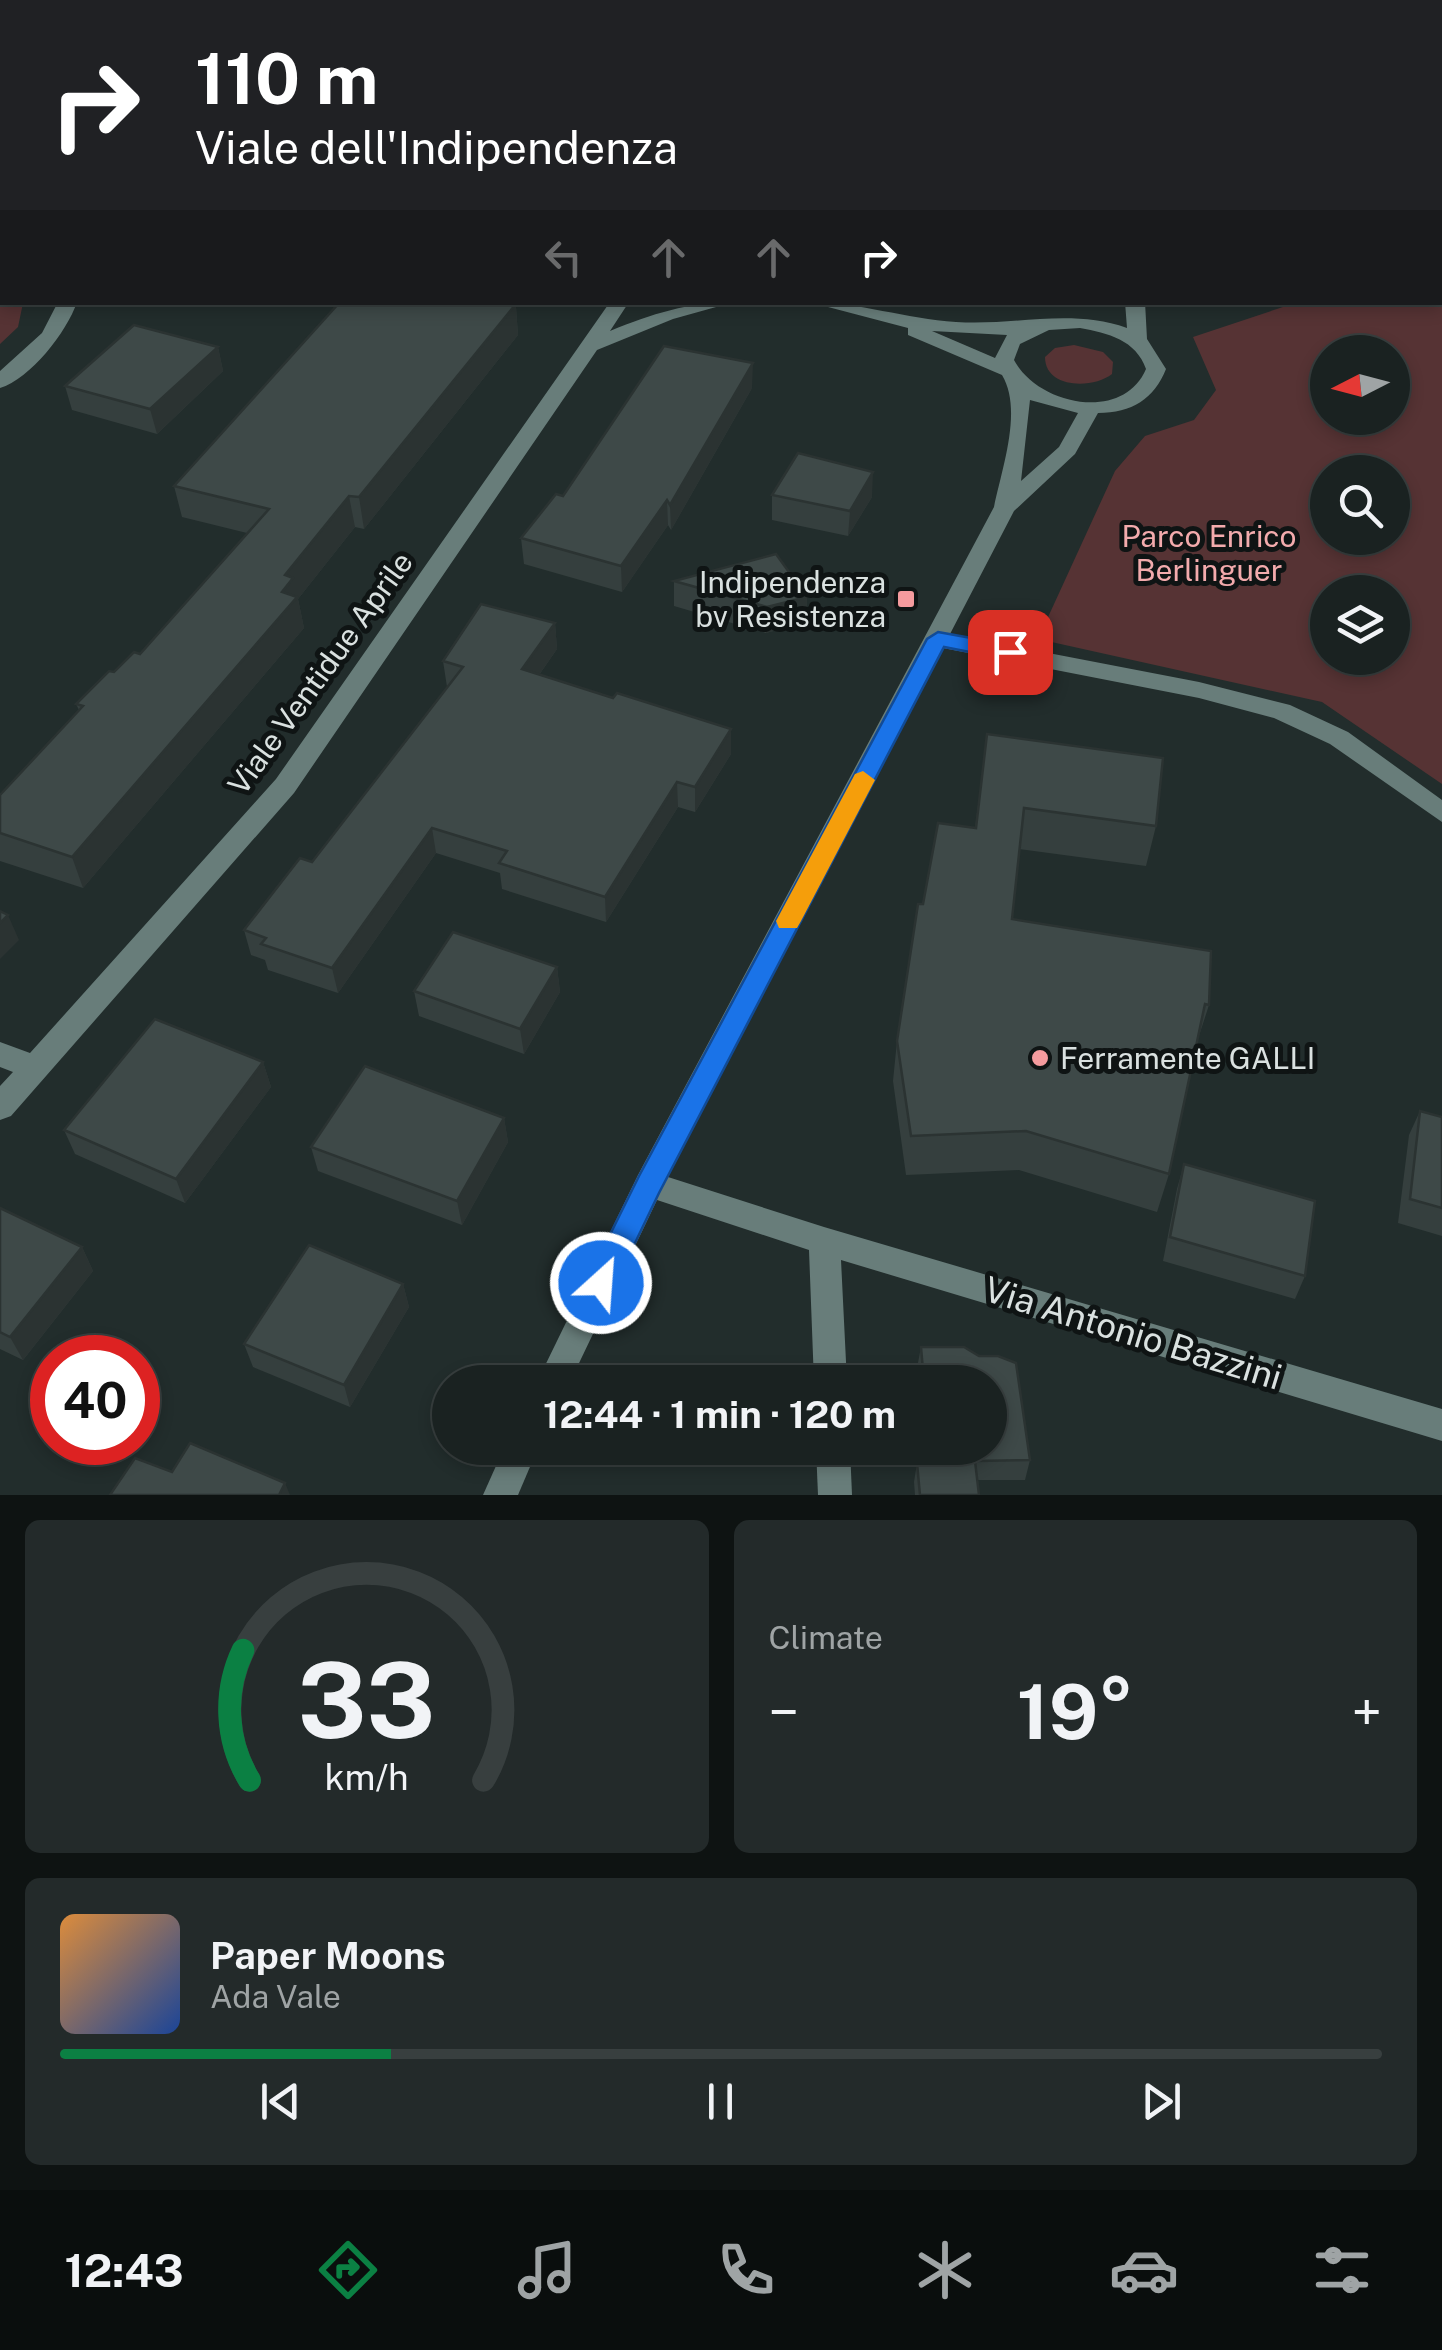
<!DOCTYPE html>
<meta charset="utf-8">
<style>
:root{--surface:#1a2221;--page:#232a2a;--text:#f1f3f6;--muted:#9fa4a5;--line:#383f3f;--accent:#0b8043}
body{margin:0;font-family:"Public Sans",sans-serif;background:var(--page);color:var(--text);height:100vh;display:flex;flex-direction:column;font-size:38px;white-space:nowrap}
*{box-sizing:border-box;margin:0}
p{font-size:32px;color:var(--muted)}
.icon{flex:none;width:55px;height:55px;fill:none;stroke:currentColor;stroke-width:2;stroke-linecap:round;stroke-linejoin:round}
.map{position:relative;height:1495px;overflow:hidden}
.side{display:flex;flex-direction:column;gap:25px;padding:25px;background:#0e1312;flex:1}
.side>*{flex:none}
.banner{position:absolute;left:0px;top:0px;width:1442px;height:305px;box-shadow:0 5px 15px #0003,0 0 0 2px var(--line);background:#202124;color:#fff;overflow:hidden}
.needle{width:65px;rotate:264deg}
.fabs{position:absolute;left:1310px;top:335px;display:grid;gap:20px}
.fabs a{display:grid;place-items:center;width:100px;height:100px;border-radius:50%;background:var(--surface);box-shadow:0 5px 15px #0003,0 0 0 2px var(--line);font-size:50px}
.speed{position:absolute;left:30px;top:1335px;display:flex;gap:20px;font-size:50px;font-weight:700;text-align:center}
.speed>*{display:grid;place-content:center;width:130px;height:130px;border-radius:50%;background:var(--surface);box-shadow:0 5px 15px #0003,0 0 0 2px var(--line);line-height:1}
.speed .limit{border:15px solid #d22;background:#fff;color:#111}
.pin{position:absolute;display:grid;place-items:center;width:85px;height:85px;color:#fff;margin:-42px;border-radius:20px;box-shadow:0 5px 15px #0006}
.me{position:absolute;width:110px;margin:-55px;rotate:26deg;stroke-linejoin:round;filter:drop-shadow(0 0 8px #0008)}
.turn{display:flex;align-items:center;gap:35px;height:210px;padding:0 30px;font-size:45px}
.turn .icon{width:130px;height:130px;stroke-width:2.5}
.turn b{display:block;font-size:70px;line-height:85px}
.lanes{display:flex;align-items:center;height:95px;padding:0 30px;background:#0003;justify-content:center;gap:50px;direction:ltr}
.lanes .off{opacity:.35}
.big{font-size:75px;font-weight:700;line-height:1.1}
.side .card{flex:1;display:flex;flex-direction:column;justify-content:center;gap:15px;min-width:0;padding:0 35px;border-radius:15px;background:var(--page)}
.side .dial{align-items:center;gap:0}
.dial svg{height:260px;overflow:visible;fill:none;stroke:var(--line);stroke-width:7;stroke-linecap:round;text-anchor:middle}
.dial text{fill:var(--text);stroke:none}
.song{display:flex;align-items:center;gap:30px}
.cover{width:120px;height:120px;border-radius:15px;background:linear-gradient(135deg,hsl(30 70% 55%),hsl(220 70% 35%))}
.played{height:10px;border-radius:5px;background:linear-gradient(90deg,var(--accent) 25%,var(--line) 25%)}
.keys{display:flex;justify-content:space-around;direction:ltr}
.heat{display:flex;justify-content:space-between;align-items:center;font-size:55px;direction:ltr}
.side .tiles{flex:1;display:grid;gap:25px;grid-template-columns:1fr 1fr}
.card:last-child{grid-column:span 2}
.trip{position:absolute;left:432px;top:1365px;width:575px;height:100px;border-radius:50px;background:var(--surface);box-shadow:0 5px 15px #0003,0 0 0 2px var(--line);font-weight:700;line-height:100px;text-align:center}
.menu{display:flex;height:160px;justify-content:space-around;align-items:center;background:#0a0e0d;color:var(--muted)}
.menu .icon{width:70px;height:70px}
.menu .on{color:var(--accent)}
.menu b{font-size:45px;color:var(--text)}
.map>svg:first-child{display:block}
.green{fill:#563334;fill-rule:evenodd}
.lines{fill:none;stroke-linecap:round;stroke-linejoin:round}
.minor{fill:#687d7a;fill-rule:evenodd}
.wall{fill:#353f3e}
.shaded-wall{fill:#2b3332}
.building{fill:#3e4948;stroke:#2b3332;stroke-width:2.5}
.route{fill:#1a73e8;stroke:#114b97;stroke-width:2.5}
.slow{fill:#f59e0b}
.poi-dot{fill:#f59b9e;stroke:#0f1414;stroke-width:4}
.labels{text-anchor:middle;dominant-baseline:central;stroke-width:10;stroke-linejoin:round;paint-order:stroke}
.park-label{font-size:30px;fill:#f3abad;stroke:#0f1414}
.poi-label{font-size:30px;fill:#dae1e0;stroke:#0f1414;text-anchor:end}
.street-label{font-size:30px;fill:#dae1e0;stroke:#0f1414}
.near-street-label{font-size:35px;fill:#dae1e0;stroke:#0f1414}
</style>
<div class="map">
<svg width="1442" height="1495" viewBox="0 0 1442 1495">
<rect width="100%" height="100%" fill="#222d2c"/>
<g class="green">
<path d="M0,103L2,302L23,303L18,327L0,344Z"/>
<path d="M1442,252V784L1322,702L1038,639L1115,471L1145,436L1194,420L1216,390L1193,337L1295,303L1440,302ZM1328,352H1392V418H1328ZM1328,472H1392V538H1328ZM1328,592H1392V658H1328Z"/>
<path d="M1074,345L1103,352L1113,362L1112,374C1093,389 1045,389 1045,357L1055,348Z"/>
</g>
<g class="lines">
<g class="minor">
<path d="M2,16V27L0,28V17Z"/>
<path d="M0,83L2,84V94L0,93Z"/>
<path d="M58,302H77C67,332 30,379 0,388V371L42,333Z"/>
<path d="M610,302H629L610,331C652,314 688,302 734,302L673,319L597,350L294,793L11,1116L0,1120V1086L13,1072L0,1067V1042L30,1053L276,779Z"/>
<path d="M809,302C859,302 906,319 956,322C1015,326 1070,308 1127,328L1125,302H1145L1147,339L1166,369C1154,399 1132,413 1098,413L1075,454L1014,511L950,634L1199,682L1290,705L1348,732L1442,800V822L1330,744L1274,718L1199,698L943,648L668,1177L824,1227L1442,1409V1441L841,1260L847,1382H814L809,1250L657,1200L570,1382H537L638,1175L994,507C1002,468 1023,410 1002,375L908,335V328ZM1080,328C1108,333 1136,340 1146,369C1123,423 1038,405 1014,360L1020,344L1049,330ZM932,331L1007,335L995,358ZM1030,400L1078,413L1059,447L1021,481Z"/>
<path d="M504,1448H538L518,1495H483Z"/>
<path d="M816,1448H850L852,1495H818Z"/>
</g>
</g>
<g class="wall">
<path d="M521,0H754L752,2H540Z"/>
<path d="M940,0H1177L1176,2H938Z"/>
<path d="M1403,0H1442V42H1440V2H1403Z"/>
<path d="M340,302H519L516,307L518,335L364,529L355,527L298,599L304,628L83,888L0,861V795L79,710L76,704L114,672L140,654L247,533L182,517L174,486Z"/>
<path d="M218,347L223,371L157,434L72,410L65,386Z"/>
<path d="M752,388L671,530L668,525L622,592L524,564L521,538L563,496Z"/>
<path d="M772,495L872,497L848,536L772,520Z"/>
<path d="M674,581L807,597L806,622L766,633L674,606Z"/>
<path d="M555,623L557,649L539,675L731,754L695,812L678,807L606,922L502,889L500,873L436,853L338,993L268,970L265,960L251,955L244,930L312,862L447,687L443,661Z"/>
<path d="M987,734L1156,826L1146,866L1019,849L1012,919L1209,1005L1196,1045L1169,1174L1157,1212L1019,1170L906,1175L893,1081L897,1041L923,904L975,828Z"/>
<path d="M557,967L560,992L524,1054L419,1016L414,991Z"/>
<path d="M263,1062L271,1087L185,1203L75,1154L64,1130Z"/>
<path d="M1420,1111L1442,1117V1236L1398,1223L1409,1135Z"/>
<path d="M504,1118L508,1142L462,1225L318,1171L311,1147Z"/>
<path d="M1184,1164L1305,1276L1295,1299L1163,1261L1177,1189Z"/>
<path d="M0,1208L82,1247L93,1271L23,1360L0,1349Z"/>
<path d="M403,1284L409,1307L350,1407L253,1367L244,1344Z"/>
<path d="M921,1347H964L979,1356H998L1016,1363L1030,1460L1025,1480H978L979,1495H915L914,1482L917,1463L926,1462L925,1448H990V1382H919L917,1368Z"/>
</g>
<g class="shaded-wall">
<path d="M219,0H270L264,2H212Z"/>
<path d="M735,0H754L752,2H733Z"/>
<path d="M495,302H519L516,307L518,335L364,529L359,497Z"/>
<path d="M218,347L223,371L157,434L150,409Z"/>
<path d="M753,363L752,388L671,530L670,505Z"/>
<path d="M873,472L872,497L848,536L850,511Z"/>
<path d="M349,496L355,527L298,599L304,628L83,888L72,857L282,592L285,575Z"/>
<path d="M667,500L668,525L622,592L621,566Z"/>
<path d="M807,597L806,622L766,633L767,607Z"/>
<path d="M555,623L557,649L525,695L522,669Z"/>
<path d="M731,729V754L695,812V787Z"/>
<path d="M677,782L678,807L606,922L605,897Z"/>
<path d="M432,828L436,853L338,993L332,968Z"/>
<path d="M8,915L19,940L0,959V923Z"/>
<path d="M557,967L560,992L524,1054L520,1029Z"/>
<path d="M263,1062L271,1087L185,1203L176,1179Z"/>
<path d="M504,1118L508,1142L462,1225L457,1201Z"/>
<path d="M82,1247L93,1271L23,1360L10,1337Z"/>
<path d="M403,1284L409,1307L350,1407L344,1385Z"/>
<path d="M285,1483L290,1495H279Z"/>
</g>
<g class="building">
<path d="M57,0H219L212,2H54Z"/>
<path d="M624,0H735L733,2H621Z"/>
<path d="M940,0H1004L1001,2H938Z"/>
<path d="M1027,0H1168L1167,2H1039Z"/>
<path d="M1406,0H1442V10L1440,9V2H1406Z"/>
<path d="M340,302H505L515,305L359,497L349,496L285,575L293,578L282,592L297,597L72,857L0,833V795L83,706L76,704L109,671L114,672L134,652L140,654L269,509L174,486Z"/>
<path d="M134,325L218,347L150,409L65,386Z"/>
<path d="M664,346L753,363L670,505L667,500L621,566L521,538L556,494L563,496Z"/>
<path d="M798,453L873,472L850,511L772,495Z"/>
<path d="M776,554L807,597L767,607L674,581Z"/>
<path d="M481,604L555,623L522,669L613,698L617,693L731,729L695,787L677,782L605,897L499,863L507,851L432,828L332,968L261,944L266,938L244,930L300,858L312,862L463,667L443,661Z"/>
<path d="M987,734L1163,758L1156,826L1024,808L1012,919L1211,951L1209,1005L1205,1004L1169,1174L1026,1131L911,1136L897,1041L918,904H923L938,823L976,828Z"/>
<path d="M0,911L8,915L0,923Z"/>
<path d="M453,932L557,967L520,1029L414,991Z"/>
<path d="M155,1019L263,1062L176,1179L64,1130Z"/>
<path d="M365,1066L504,1118L457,1201L311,1147Z"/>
<path d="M1420,1111L1442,1117V1208L1410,1199Z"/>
<path d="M1184,1164L1315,1201L1305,1276L1170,1237Z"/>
<path d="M0,1208L82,1247L10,1337L0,1332Z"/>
<path d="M309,1245L403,1284L344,1385L244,1344Z"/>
<path d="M921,1347H964L979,1356H998L1016,1363L1030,1460L975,1461L979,1495H920L917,1463L931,1462L930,1448H990V1382H924Z"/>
<path d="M190,1443L285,1483L279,1495H110L135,1458L172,1472Z"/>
</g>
<path class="route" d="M938,632L1010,645L1021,652L1010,660L944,647L659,1193L611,1293L601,1296L591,1293L586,1283L639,1176L927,639Z"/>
<path class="slow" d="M863,771L875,780L801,921L797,928H779L776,921L855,774Z"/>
<g class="poi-dot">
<rect x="896" y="589" width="20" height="20" rx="5"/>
<circle cx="1040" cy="1058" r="10"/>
</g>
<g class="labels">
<g class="park-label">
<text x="1209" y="536">Parco Enrico<tspan x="1209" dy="34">Berlinguer</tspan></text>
</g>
<g class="poi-label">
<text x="886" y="582">Indipendenza<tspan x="886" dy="34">bv Resistenza</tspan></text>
<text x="1060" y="1058" text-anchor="start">Ferramente GALLI</text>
</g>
<g class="street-label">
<text transform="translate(320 673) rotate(-54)">Viale Ventidue Aprile</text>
</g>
<g class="near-street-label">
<text transform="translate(1133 1333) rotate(17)">Via Antonio Bazzini</text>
</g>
</g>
</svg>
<div class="fabs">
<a><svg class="needle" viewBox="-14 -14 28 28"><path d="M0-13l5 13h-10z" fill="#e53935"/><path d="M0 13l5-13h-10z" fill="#9fa4a5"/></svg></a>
<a><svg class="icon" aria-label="search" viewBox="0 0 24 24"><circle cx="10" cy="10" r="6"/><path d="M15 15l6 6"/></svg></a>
<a><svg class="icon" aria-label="layers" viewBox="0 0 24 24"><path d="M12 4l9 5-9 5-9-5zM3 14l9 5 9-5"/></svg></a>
</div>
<div class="speed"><div class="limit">40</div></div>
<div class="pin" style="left:1010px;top:652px;background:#d93025"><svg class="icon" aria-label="arrive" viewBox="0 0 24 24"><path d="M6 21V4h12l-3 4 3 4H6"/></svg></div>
<svg class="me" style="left:601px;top:1283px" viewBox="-20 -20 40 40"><circle r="17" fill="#1a73e8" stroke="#fff" stroke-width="3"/><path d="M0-11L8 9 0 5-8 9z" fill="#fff"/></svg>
<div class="trip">12:44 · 1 min · 120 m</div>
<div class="banner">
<div class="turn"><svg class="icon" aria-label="right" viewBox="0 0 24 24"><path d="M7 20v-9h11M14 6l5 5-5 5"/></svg><div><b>110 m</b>Viale dell'Indipendenza</div></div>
<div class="lanes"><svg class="icon off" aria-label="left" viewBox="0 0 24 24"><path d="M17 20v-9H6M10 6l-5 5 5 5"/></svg><svg class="icon off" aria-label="ahead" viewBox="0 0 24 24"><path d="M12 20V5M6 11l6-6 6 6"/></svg><svg class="icon off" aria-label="ahead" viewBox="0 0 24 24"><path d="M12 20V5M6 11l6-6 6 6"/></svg><svg class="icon" aria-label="right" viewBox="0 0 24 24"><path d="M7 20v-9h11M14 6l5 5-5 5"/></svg></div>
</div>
</div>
<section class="side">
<div class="tiles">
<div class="card dial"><svg viewBox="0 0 100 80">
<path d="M14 69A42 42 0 1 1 86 69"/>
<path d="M14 69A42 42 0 0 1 12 29" stroke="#0b8043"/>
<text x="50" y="56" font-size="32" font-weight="700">33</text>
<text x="50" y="72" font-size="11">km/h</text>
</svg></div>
<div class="card"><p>Climate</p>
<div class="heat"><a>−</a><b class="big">19°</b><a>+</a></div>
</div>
<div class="card">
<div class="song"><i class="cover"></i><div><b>Paper Moons</b><p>Ada Vale</p></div></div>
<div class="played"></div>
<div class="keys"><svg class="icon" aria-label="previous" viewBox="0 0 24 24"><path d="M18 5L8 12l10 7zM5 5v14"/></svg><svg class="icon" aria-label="pause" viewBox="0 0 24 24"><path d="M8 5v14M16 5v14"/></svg><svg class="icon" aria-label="next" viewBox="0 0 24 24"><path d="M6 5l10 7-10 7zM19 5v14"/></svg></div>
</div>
</div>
</section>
<nav class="menu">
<b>12:43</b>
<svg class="icon on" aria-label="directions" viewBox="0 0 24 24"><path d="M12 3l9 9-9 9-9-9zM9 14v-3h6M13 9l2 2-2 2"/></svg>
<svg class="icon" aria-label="music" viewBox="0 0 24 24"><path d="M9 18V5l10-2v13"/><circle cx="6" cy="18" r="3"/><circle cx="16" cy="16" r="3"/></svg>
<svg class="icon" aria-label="phone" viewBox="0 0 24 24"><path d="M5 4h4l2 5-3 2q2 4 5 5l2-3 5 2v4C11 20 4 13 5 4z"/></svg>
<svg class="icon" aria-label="climate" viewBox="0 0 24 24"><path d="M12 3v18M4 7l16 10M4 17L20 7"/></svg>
<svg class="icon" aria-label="car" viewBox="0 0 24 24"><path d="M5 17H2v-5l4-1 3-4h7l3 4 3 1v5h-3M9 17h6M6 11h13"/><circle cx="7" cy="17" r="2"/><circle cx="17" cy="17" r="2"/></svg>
<svg class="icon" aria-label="filters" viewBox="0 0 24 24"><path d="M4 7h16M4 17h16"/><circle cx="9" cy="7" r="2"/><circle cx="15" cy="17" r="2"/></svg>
</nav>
